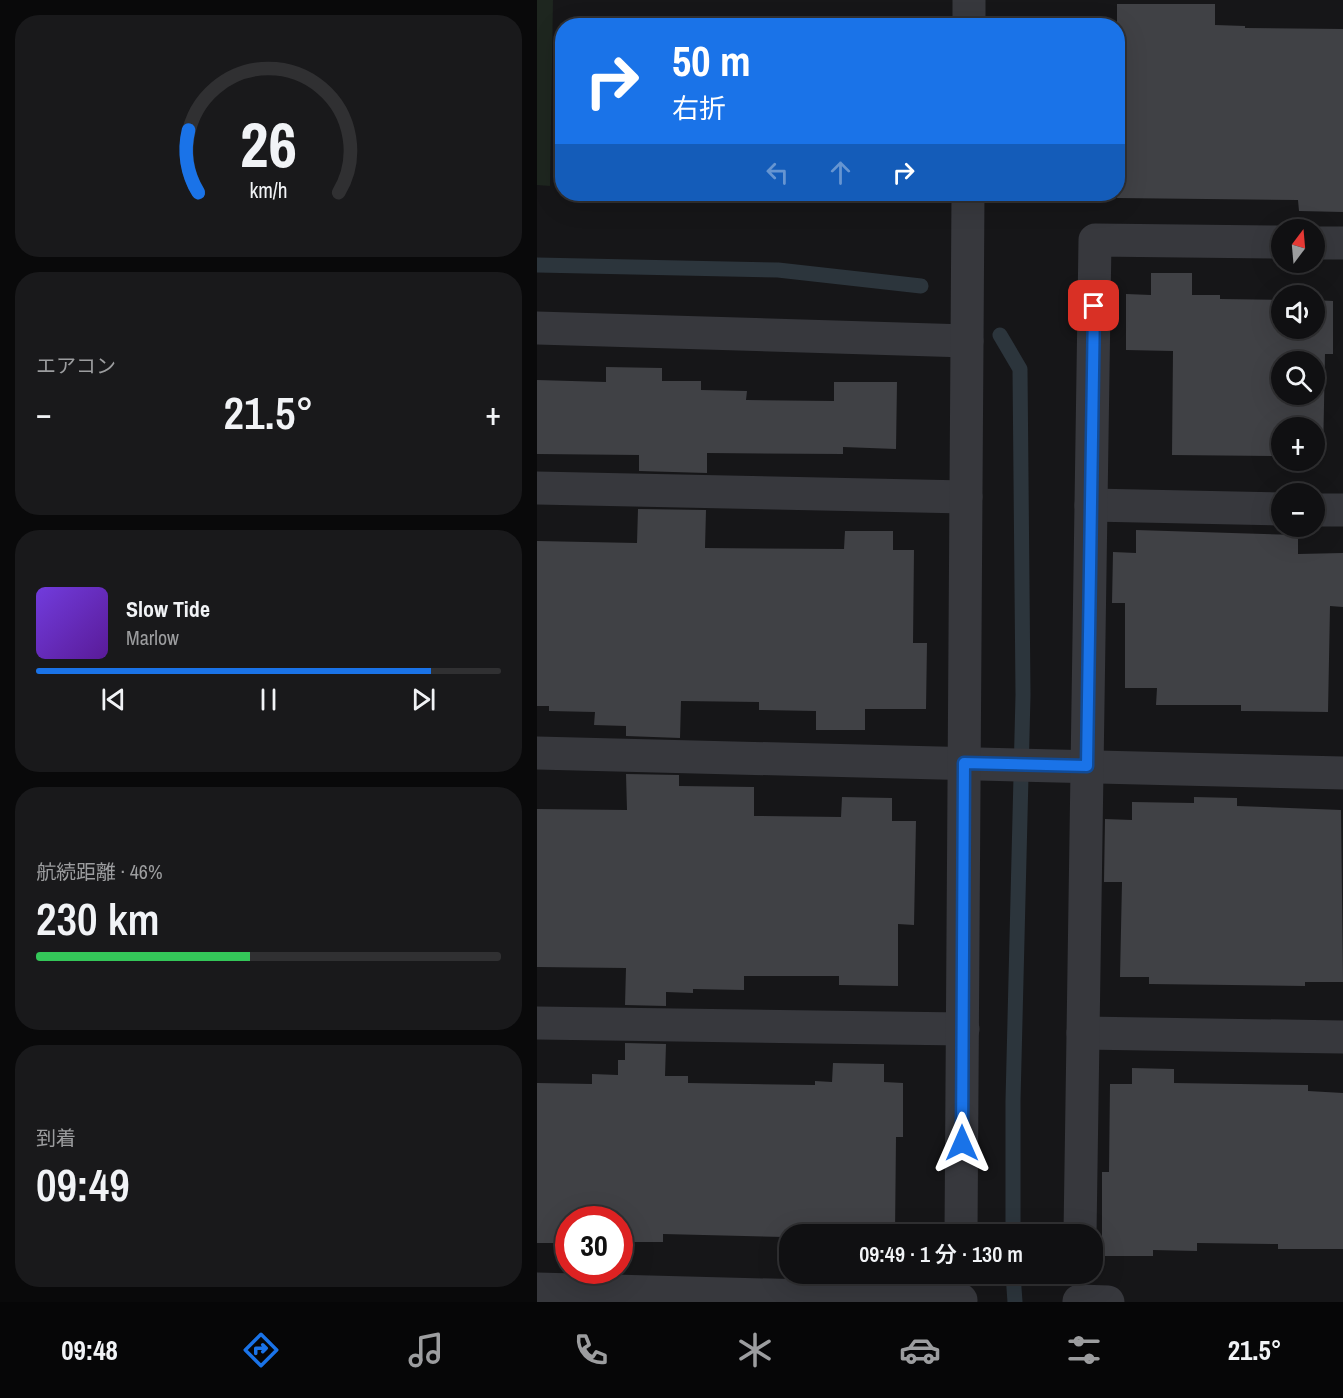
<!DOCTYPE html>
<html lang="ja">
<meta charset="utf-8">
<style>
:root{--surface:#101012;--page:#19191b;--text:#f1f3f6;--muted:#9c9d9f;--line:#303032;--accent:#1a73e8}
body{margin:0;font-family:"Archivo Narrow","Noto Sans JP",sans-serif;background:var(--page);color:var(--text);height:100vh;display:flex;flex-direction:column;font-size:22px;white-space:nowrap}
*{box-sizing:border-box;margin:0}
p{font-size:20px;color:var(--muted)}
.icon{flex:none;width:33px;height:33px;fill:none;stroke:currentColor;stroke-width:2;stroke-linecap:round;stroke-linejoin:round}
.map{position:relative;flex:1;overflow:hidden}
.side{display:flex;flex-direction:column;gap:15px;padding:15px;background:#09090a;width:537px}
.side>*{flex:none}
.hud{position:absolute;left:18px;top:18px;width:570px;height:183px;border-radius:24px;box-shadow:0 6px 24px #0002,0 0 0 2px var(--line);background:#1a73e8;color:#fff;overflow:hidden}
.needle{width:39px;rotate:16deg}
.tools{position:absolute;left:734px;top:219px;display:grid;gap:12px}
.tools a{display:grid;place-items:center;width:54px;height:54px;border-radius:50%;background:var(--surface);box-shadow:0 6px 24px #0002,0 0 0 2px var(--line);font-size:30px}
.speed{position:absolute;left:18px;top:1206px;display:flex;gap:12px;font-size:30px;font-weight:700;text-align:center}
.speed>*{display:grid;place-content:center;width:78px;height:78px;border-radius:50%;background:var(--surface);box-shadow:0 6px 24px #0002,0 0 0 2px var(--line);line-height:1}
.speed .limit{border:9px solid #d22;background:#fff;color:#111}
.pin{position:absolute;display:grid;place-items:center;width:51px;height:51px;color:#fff;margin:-26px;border-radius:12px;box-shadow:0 3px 9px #0006}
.me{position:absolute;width:66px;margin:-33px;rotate:0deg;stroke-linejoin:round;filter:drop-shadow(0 0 4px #0008)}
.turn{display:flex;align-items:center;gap:21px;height:126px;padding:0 18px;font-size:27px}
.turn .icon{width:78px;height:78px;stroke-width:2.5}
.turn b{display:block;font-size:42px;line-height:51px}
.lanes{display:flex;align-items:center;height:57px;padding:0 18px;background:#0003;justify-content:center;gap:30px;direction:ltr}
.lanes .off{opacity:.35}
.big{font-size:45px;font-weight:600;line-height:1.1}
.side .tile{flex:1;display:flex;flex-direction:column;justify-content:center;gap:9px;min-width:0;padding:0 21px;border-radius:24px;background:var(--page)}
.side .dial{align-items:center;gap:0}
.dial svg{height:156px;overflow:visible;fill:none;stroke:var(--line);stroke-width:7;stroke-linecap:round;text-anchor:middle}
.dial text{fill:var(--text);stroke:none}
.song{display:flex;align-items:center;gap:18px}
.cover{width:72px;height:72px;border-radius:9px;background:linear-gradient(135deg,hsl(260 70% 55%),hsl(270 70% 35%))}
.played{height:6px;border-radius:3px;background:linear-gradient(90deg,var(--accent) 85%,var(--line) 85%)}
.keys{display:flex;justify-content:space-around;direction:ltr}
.heat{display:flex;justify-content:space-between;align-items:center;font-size:33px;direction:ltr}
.charge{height:9px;border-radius:4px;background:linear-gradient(90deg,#34c759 46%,var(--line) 0)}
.trip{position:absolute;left:242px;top:1224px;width:324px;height:60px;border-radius:24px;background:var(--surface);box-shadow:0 6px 24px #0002,0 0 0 2px var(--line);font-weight:600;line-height:60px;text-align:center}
.dock{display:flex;height:96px;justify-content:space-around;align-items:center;background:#060607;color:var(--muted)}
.dock .icon{width:42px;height:42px}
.dock .active{color:var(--accent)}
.dock b{font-size:27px;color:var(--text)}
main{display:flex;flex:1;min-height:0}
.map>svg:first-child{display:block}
.green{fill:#1e261f}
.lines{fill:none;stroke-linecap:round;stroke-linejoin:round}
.stream{stroke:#2c353c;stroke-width:15}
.building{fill:#404145;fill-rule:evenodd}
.street{stroke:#37383d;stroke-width:33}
.route-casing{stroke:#114b97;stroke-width:15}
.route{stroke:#1a73e8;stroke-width:10}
</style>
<main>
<section class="side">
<div class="tile dial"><svg viewBox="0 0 100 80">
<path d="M14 69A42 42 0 1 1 86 69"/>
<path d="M14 69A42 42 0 0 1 9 37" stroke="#1a73e8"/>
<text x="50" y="56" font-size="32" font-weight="700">26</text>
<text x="50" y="72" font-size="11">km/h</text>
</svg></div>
<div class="tile"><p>エアコン</p>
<div class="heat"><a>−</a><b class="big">21.5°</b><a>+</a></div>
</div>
<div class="tile">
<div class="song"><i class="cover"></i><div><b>Slow Tide</b><p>Marlow</p></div></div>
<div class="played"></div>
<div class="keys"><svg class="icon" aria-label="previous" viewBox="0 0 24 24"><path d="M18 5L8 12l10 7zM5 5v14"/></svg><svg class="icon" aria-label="pause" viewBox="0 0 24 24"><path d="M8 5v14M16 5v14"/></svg><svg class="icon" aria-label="next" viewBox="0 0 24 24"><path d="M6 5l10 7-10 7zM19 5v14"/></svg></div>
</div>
<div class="tile"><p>航続距離 · 46%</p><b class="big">230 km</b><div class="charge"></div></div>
<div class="tile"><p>到着</p><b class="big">09:49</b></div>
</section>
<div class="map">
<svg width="806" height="1302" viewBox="0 0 806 1302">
<rect width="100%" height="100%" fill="#161618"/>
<path class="green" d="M0,0H16L13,186L0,185Z"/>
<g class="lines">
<g class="stream">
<path d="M0,265L241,270L384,286"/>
<path d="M463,335L483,369L486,695L476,1101V1234"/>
<path d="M476,1274L478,1302"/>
</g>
</g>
<g class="building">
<path d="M580,4H678V25L708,26V28L806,29V212L762,211L761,200L580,198Z"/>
<path d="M614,273H655V295H683V299L744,300V328H777V300L796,301V354H788L786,456H777V428H744V456L635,455L636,351L589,350V294L614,295ZM744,362H777V394H744Z"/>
<path d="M69,367L125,368V381H164V390L210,391L209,400L297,401V382H360L359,449L306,447V454L170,453V473L102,471V455L0,454V380L69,382Z"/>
<path d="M101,509L169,510L168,548L307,549L308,531H356V550H377L376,643H390L389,709H328V730H279V711L222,710V702L144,701L143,738L89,736V726L57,725L58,712L12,711V706H0V541L100,543Z"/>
<path d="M599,530L761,535V554L806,553V607L793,606L791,712L704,711V705H619L620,688H588V603H575L576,552L599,553Z"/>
<path d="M89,774L142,775V786L217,787V816L304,817L305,797L355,798V821H379L377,925L361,924V986L302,985V976H207V990L156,989V993L129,992V1006L88,1005L89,968L0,967V809L90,810Z"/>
<path d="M657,797L700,798V806L804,810L806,982H768V986L612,984V977H583L585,882H567L568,819L595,820V802L657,803Z"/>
<path d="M88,1043L129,1044L128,1076H151V1083L278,1085V1081L295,1082L296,1063L347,1064V1082L366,1083V1137H359L358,1234H247V1237L126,1234V1242H82V1220H32V1243H0V1083L55,1084V1074L81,1075V1060H88Z"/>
<path d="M595,1068L637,1069V1083L771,1085V1091L806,1093V1249H741V1244L660,1243V1251L616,1250V1256H565V1172H572L573,1084H595Z"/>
</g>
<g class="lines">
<g class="street">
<path d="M432,26V0"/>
<path d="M777,243H806"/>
<path d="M0,328L430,341"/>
<path d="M0,488L429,497"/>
<path d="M554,505L744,509"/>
<path d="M777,510H806"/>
<path d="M0,753L806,773"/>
<path d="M0,1023L426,1029"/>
<path d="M546,1033L806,1037"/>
<path d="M424,1234L431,194"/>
<path d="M543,1234L558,240L744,242"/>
<path d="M0,1289L424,1300"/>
<path d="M542,1301L571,1302"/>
</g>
</g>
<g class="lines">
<g class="route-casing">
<path id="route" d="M425,1143L427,763L550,766L557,306"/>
</g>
<use href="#route" class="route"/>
</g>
</svg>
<div class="tools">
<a><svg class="needle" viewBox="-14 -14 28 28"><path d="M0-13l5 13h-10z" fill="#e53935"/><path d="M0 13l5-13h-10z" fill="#9c9d9f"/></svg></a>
<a><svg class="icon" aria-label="sound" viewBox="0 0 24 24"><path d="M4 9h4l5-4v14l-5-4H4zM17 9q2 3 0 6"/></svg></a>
<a><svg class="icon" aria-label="search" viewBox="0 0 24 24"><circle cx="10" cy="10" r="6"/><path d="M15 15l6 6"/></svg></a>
<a>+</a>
<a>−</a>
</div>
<div class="speed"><div class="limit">30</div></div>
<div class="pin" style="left:557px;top:306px;background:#d93025"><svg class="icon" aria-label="arrive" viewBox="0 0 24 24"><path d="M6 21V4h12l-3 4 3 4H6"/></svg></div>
<svg class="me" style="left:425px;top:1143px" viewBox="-20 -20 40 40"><path d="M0-17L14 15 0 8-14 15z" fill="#1a73e8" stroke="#fff" stroke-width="4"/></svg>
<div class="trip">09:49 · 1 分 · 130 m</div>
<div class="hud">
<div class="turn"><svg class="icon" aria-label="right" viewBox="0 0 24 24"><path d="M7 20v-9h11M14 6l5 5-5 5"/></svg><div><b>50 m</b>右折</div></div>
<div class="lanes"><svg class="icon off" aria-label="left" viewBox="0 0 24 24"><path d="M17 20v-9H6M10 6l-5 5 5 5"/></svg><svg class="icon off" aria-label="ahead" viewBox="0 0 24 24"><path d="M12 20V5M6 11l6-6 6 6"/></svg><svg class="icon" aria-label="right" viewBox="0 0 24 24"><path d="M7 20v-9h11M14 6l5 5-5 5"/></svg></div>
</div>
</div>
</main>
<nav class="dock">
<b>09:48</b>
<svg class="icon active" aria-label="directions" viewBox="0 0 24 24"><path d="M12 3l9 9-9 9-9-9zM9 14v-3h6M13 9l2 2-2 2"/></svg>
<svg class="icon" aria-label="music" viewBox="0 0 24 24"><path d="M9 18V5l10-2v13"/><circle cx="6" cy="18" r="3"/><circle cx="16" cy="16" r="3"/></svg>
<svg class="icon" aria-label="phone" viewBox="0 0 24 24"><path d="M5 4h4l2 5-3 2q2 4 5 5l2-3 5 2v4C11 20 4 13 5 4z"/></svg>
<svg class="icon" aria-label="climate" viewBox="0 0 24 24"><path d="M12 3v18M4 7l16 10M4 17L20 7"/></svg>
<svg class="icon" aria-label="car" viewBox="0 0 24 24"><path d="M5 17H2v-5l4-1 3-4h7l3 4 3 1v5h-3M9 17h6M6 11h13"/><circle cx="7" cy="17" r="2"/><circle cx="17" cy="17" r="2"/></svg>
<svg class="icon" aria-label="filters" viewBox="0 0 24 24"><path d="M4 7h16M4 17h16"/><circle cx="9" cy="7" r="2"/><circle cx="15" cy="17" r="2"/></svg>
<b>21.5°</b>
</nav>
